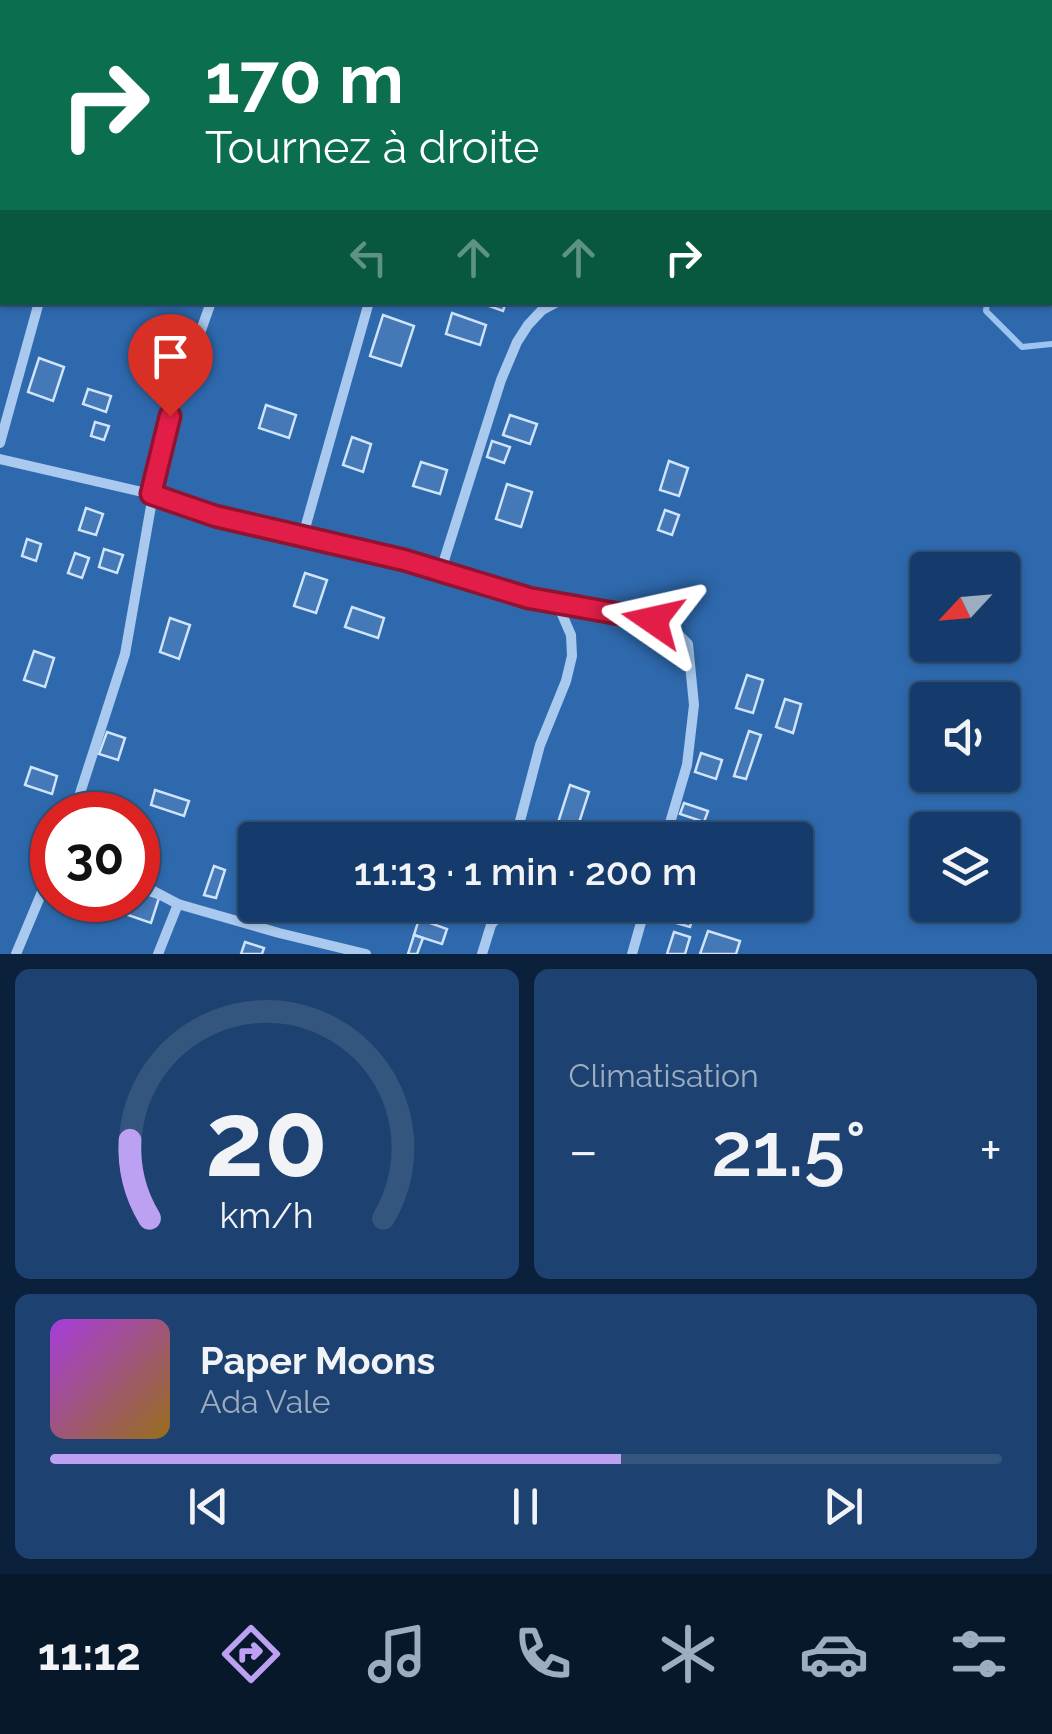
<!DOCTYPE html>
<html lang="fr">
<meta charset="utf-8">
<style>
:root{--surface:#143b6b;--page:#1d4271;--text:#f1f3f6;--muted:#9dadc1;--line:#33557e;--accent:#bca0f2}
body{margin:0;font-family:Raleway,sans-serif;background:var(--page);color:var(--text);height:100vh;display:flex;flex-direction:column;font-size:38px;white-space:nowrap}
*{box-sizing:border-box;margin:0}
p{font-size:32px;color:var(--muted)}
.icon{flex:none;width:55px;height:55px;fill:none;stroke:currentColor;stroke-width:2;stroke-linecap:round;stroke-linejoin:round}
.map{position:relative;height:954px;overflow:hidden}
.sheet{display:flex;flex-direction:column;gap:15px;padding:15px;background:#0b203b;flex:1}
.sheet>*{flex:none}
.hud{position:absolute;left:0px;top:0px;width:1052px;height:305px;box-shadow:0 2px 8px #0004,0 0 0 2px var(--line);background:#0b6e4f;color:#fff;overflow:hidden}
.needle{width:65px;rotate:244deg}
.controls{position:absolute;left:910px;top:552px;display:grid;gap:20px}
.controls a{display:grid;place-items:center;width:110px;height:110px;border-radius:10px;background:var(--surface);box-shadow:0 2px 8px #0004,0 0 0 2px var(--line);font-size:50px}
.speed{position:absolute;left:30px;top:792px;display:flex;gap:20px;font-size:50px;font-weight:700;text-align:center}
.speed>*{display:grid;place-content:center;width:130px;height:130px;border-radius:50%;background:var(--surface);box-shadow:0 2px 8px #0004,0 0 0 2px var(--line);line-height:1}
.speed .limit{border:15px solid #d22;background:#fff;color:#111}
.pin{position:absolute;display:grid;place-items:center;width:85px;height:85px;color:#fff;margin:-102px -42px;border-radius:50% 50% 50% 0;rotate:-45deg;box-shadow:0 0 10px #0007}
.pin .icon{rotate:45deg}
.me{position:absolute;width:110px;margin:-55px;rotate:281deg;stroke-linejoin:round;filter:drop-shadow(0 0 8px #0008)}
.turn{display:flex;align-items:center;gap:35px;height:210px;padding:0 40px;font-size:45px}
.turn .icon{width:130px;height:130px;stroke-width:2.5}
.turn b{display:block;font-size:70px;line-height:85px}
.lanes{display:flex;align-items:center;height:95px;padding:0 40px;background:#0003;justify-content:center;gap:50px;direction:ltr}
.lanes .off{opacity:.35}
.big{font-size:75px;font-weight:600;line-height:1.1}
.sheet .widget{flex:1;display:flex;flex-direction:column;justify-content:center;gap:15px;min-width:0;padding:0 35px;border-radius:15px;background:var(--page)}
.sheet .dial{align-items:center;gap:0}
.dial svg{height:260px;overflow:visible;fill:none;stroke:var(--line);stroke-width:7;stroke-linecap:round;text-anchor:middle}
.dial text{fill:var(--text);stroke:none}
.song{display:flex;align-items:center;gap:30px}
.cover{width:120px;height:120px;border-radius:15px;background:linear-gradient(135deg,hsl(280 70% 55%),hsl(40 70% 35%))}
.played{height:10px;border-radius:5px;background:linear-gradient(90deg,var(--accent) 60%,var(--line) 60%)}
.keys{display:flex;justify-content:space-around;direction:ltr}
.heat{display:flex;justify-content:space-between;align-items:center;font-size:55px;direction:ltr}
.sheet .tiles{flex:1;display:grid;gap:15px;grid-template-columns:1fr 1fr}
.widget:last-child{grid-column:span 2}
.trip{position:absolute;left:238px;top:822px;width:575px;height:100px;border-radius:10px;background:var(--surface);box-shadow:0 2px 8px #0004,0 0 0 2px var(--line);font-weight:600;line-height:100px;text-align:center}
.tab-bar{display:flex;height:160px;justify-content:space-around;align-items:center;background:#08182b;color:var(--muted)}
.tab-bar .icon{width:70px;height:70px}
.tab-bar .on{color:var(--accent)}
.tab-bar b{font-size:45px;color:var(--text)}
.map>svg:first-child{display:block}
.green{fill:#2e69ad;fill-rule:evenodd}
.lines{fill:none;stroke-linecap:round;stroke-linejoin:round}
.stream{stroke:#9cc4f0;stroke-width:6}
.building{fill:#4478b7;stroke:#cfe3fa;stroke-width:2.5}
.minor{stroke:#a9c9ee;stroke-width:10}
.route-casing{stroke:#92132f;stroke-width:25}
.route{stroke:#e11d48;stroke-width:18}
</style>
<div class="map">
<svg width="1052" height="954" viewBox="0 0 1052 954">
<rect width="100%" height="100%" fill="#1b4f8f"/>
<path class="green" d="M0,0H1052V954H0ZM2,2H1050V302H2ZM928,570H1002V645H928ZM928,700H1002V775H928ZM52,815H138V900H52ZM928,830H1002V905H928ZM255,840H795V905H255Z"/>
<g class="lines">
<g class="stream">
<path d="M860,0V2"/>
<path d="M987,302L986,311L1022,347L1052,344"/>
</g>
</g>
<g class="building">
<path d="M478,302H506L503,311Z"/>
<path d="M452,313L486,325L480,345L446,334Z"/>
<path d="M383,315L414,326L401,366L370,356Z"/>
<path d="M39,358L64,367L53,401L28,392Z"/>
<path d="M88,389L111,396L106,412L83,404Z"/>
<path d="M266,405L296,415L289,438L259,428Z"/>
<path d="M510,415L537,424L530,444L503,435Z"/>
<path d="M95,422L109,426L104,440L91,436Z"/>
<path d="M352,437L371,444L363,472L343,465Z"/>
<path d="M492,441L510,447L504,463L487,457Z"/>
<path d="M669,461L688,468L679,496L660,490Z"/>
<path d="M421,462L447,470L440,494L413,486Z"/>
<path d="M507,484L532,492L521,527L496,519Z"/>
<path d="M86,508L103,514L96,535L79,530Z"/>
<path d="M665,510L679,515L672,535L658,530Z"/>
<path d="M27,539L41,544L36,561L22,556Z"/>
<path d="M104,549L123,555L117,573L99,567Z"/>
<path d="M75,553L89,558L82,578L68,573Z"/>
<path d="M305,573L327,580L316,613L294,606Z"/>
<path d="M352,607L384,618L378,638L345,627Z"/>
<path d="M170,618L190,625L179,659L160,652Z"/>
<path d="M34,651L54,658L45,687L24,680Z"/>
<path d="M747,675L763,680L753,713L736,708Z"/>
<path d="M785,699L801,704L793,733L776,727Z"/>
<path d="M749,731L761,735L746,779L734,776Z"/>
<path d="M107,732L125,738L118,760L99,754Z"/>
<path d="M701,753L722,760L716,779L695,772Z"/>
<path d="M31,767L57,776L52,794L25,785Z"/>
<path d="M570,785L589,792L575,835L556,829Z"/>
<path d="M155,790L189,801L184,816L151,805Z"/>
<path d="M684,803L708,811L704,822L680,814Z"/>
<path d="M589,828L614,836L613,840H585Z"/>
<path d="M214,866L225,870L216,898L204,895Z"/>
<path d="M138,891L159,898L151,923L125,914L129,900H138Z"/>
<path d="M302,905H332L327,920L300,911Z"/>
<path d="M673,909L693,916L690,927L669,921Z"/>
<path d="M419,919L447,929L442,944L414,935Z"/>
<path d="M708,931L740,941L736,954H700Z"/>
<path d="M674,932L690,937L685,954H667Z"/>
<path d="M414,935L423,938L417,954H408Z"/>
<path d="M245,942L264,948L262,954H241Z"/>
</g>
<g class="lines">
<g class="minor">
<path d="M107,2L108,0"/>
<path d="M827,2L831,0"/>
<path d="M0,68H2"/>
<path d="M0,443L39,302"/>
<path d="M0,459L151,494L215,516L302,539L369,302"/>
<path d="M302,539L404,560L529,598L653,621L675,631L688,644L694,705L687,765L665,840"/>
<path d="M441,570L501,380L517,342L528,325L542,310L557,302"/>
<path d="M73,815L125,654L163,438L211,302"/>
<path d="M515,840L540,745L566,681L572,656L571,635L558,605"/>
<path d="M138,883L178,904L279,933L366,954"/>
<path d="M16,954L52,868"/>
<path d="M158,954L178,904"/>
<path d="M482,954L491,925L507,905"/>
<path d="M632,954L646,905"/>
</g>
</g>
<g class="lines">
<g class="route-casing">
<path id="route" d="M170,416L151,494L215,516L404,560L529,598L653,620"/>
</g>
<use href="#route" class="route"/>
</g>
</svg>
<div class="controls">
<a><svg class="needle" viewBox="-14 -14 28 28"><path d="M0-13l5 13h-10z" fill="#e53935"/><path d="M0 13l5-13h-10z" fill="#9dadc1"/></svg></a>
<a><svg class="icon" aria-label="sound" viewBox="0 0 24 24"><path d="M4 9h4l5-4v14l-5-4H4zM17 9q2 3 0 6"/></svg></a>
<a><svg class="icon" aria-label="layers" viewBox="0 0 24 24"><path d="M12 4l9 5-9 5-9-5zM3 14l9 5 9-5"/></svg></a>
</div>
<div class="speed"><div class="limit">30</div></div>
<div class="pin" style="left:170px;top:416px;background:#d93025"><svg class="icon" aria-label="arrive" viewBox="0 0 24 24"><path d="M6 21V4h12l-3 4 3 4H6"/></svg></div>
<svg class="me" style="left:653px;top:620px" viewBox="-20 -20 40 40"><path d="M0-17L14 15 0 8-14 15z" fill="#e11d48" stroke="#fff" stroke-width="4"/></svg>
<div class="trip">11:13 · 1 min · 200 m</div>
<div class="hud">
<div class="turn"><svg class="icon" aria-label="right" viewBox="0 0 24 24"><path d="M7 20v-9h11M14 6l5 5-5 5"/></svg><div><b>170 m</b>Tournez à droite</div></div>
<div class="lanes"><svg class="icon off" aria-label="left" viewBox="0 0 24 24"><path d="M17 20v-9H6M10 6l-5 5 5 5"/></svg><svg class="icon off" aria-label="ahead" viewBox="0 0 24 24"><path d="M12 20V5M6 11l6-6 6 6"/></svg><svg class="icon off" aria-label="ahead" viewBox="0 0 24 24"><path d="M12 20V5M6 11l6-6 6 6"/></svg><svg class="icon" aria-label="right" viewBox="0 0 24 24"><path d="M7 20v-9h11M14 6l5 5-5 5"/></svg></div>
</div>
</div>
<section class="sheet">
<div class="tiles">
<div class="widget dial"><svg viewBox="0 0 100 80">
<path d="M14 69A42 42 0 1 1 86 69"/>
<path d="M14 69A42 42 0 0 1 8 45" stroke="#bca0f2"/>
<text x="50" y="56" font-size="32" font-weight="700">20</text>
<text x="50" y="72" font-size="11">km/h</text>
</svg></div>
<div class="widget"><p>Climatisation</p>
<div class="heat"><a>−</a><b class="big">21.5°</b><a>+</a></div>
</div>
<div class="widget">
<div class="song"><i class="cover"></i><div><b>Paper Moons</b><p>Ada Vale</p></div></div>
<div class="played"></div>
<div class="keys"><svg class="icon" aria-label="previous" viewBox="0 0 24 24"><path d="M18 5L8 12l10 7zM5 5v14"/></svg><svg class="icon" aria-label="pause" viewBox="0 0 24 24"><path d="M8 5v14M16 5v14"/></svg><svg class="icon" aria-label="next" viewBox="0 0 24 24"><path d="M6 5l10 7-10 7zM19 5v14"/></svg></div>
</div>
</div>
</section>
<nav class="tab-bar">
<b>11:12</b>
<svg class="icon on" aria-label="directions" viewBox="0 0 24 24"><path d="M12 3l9 9-9 9-9-9zM9 14v-3h6M13 9l2 2-2 2"/></svg>
<svg class="icon" aria-label="music" viewBox="0 0 24 24"><path d="M9 18V5l10-2v13"/><circle cx="6" cy="18" r="3"/><circle cx="16" cy="16" r="3"/></svg>
<svg class="icon" aria-label="phone" viewBox="0 0 24 24"><path d="M5 4h4l2 5-3 2q2 4 5 5l2-3 5 2v4C11 20 4 13 5 4z"/></svg>
<svg class="icon" aria-label="climate" viewBox="0 0 24 24"><path d="M12 3v18M4 7l16 10M4 17L20 7"/></svg>
<svg class="icon" aria-label="car" viewBox="0 0 24 24"><path d="M5 17H2v-5l4-1 3-4h7l3 4 3 1v5h-3M9 17h6M6 11h13"/><circle cx="7" cy="17" r="2"/><circle cx="17" cy="17" r="2"/></svg>
<svg class="icon" aria-label="filters" viewBox="0 0 24 24"><path d="M4 7h16M4 17h16"/><circle cx="9" cy="7" r="2"/><circle cx="15" cy="17" r="2"/></svg>
</nav>
